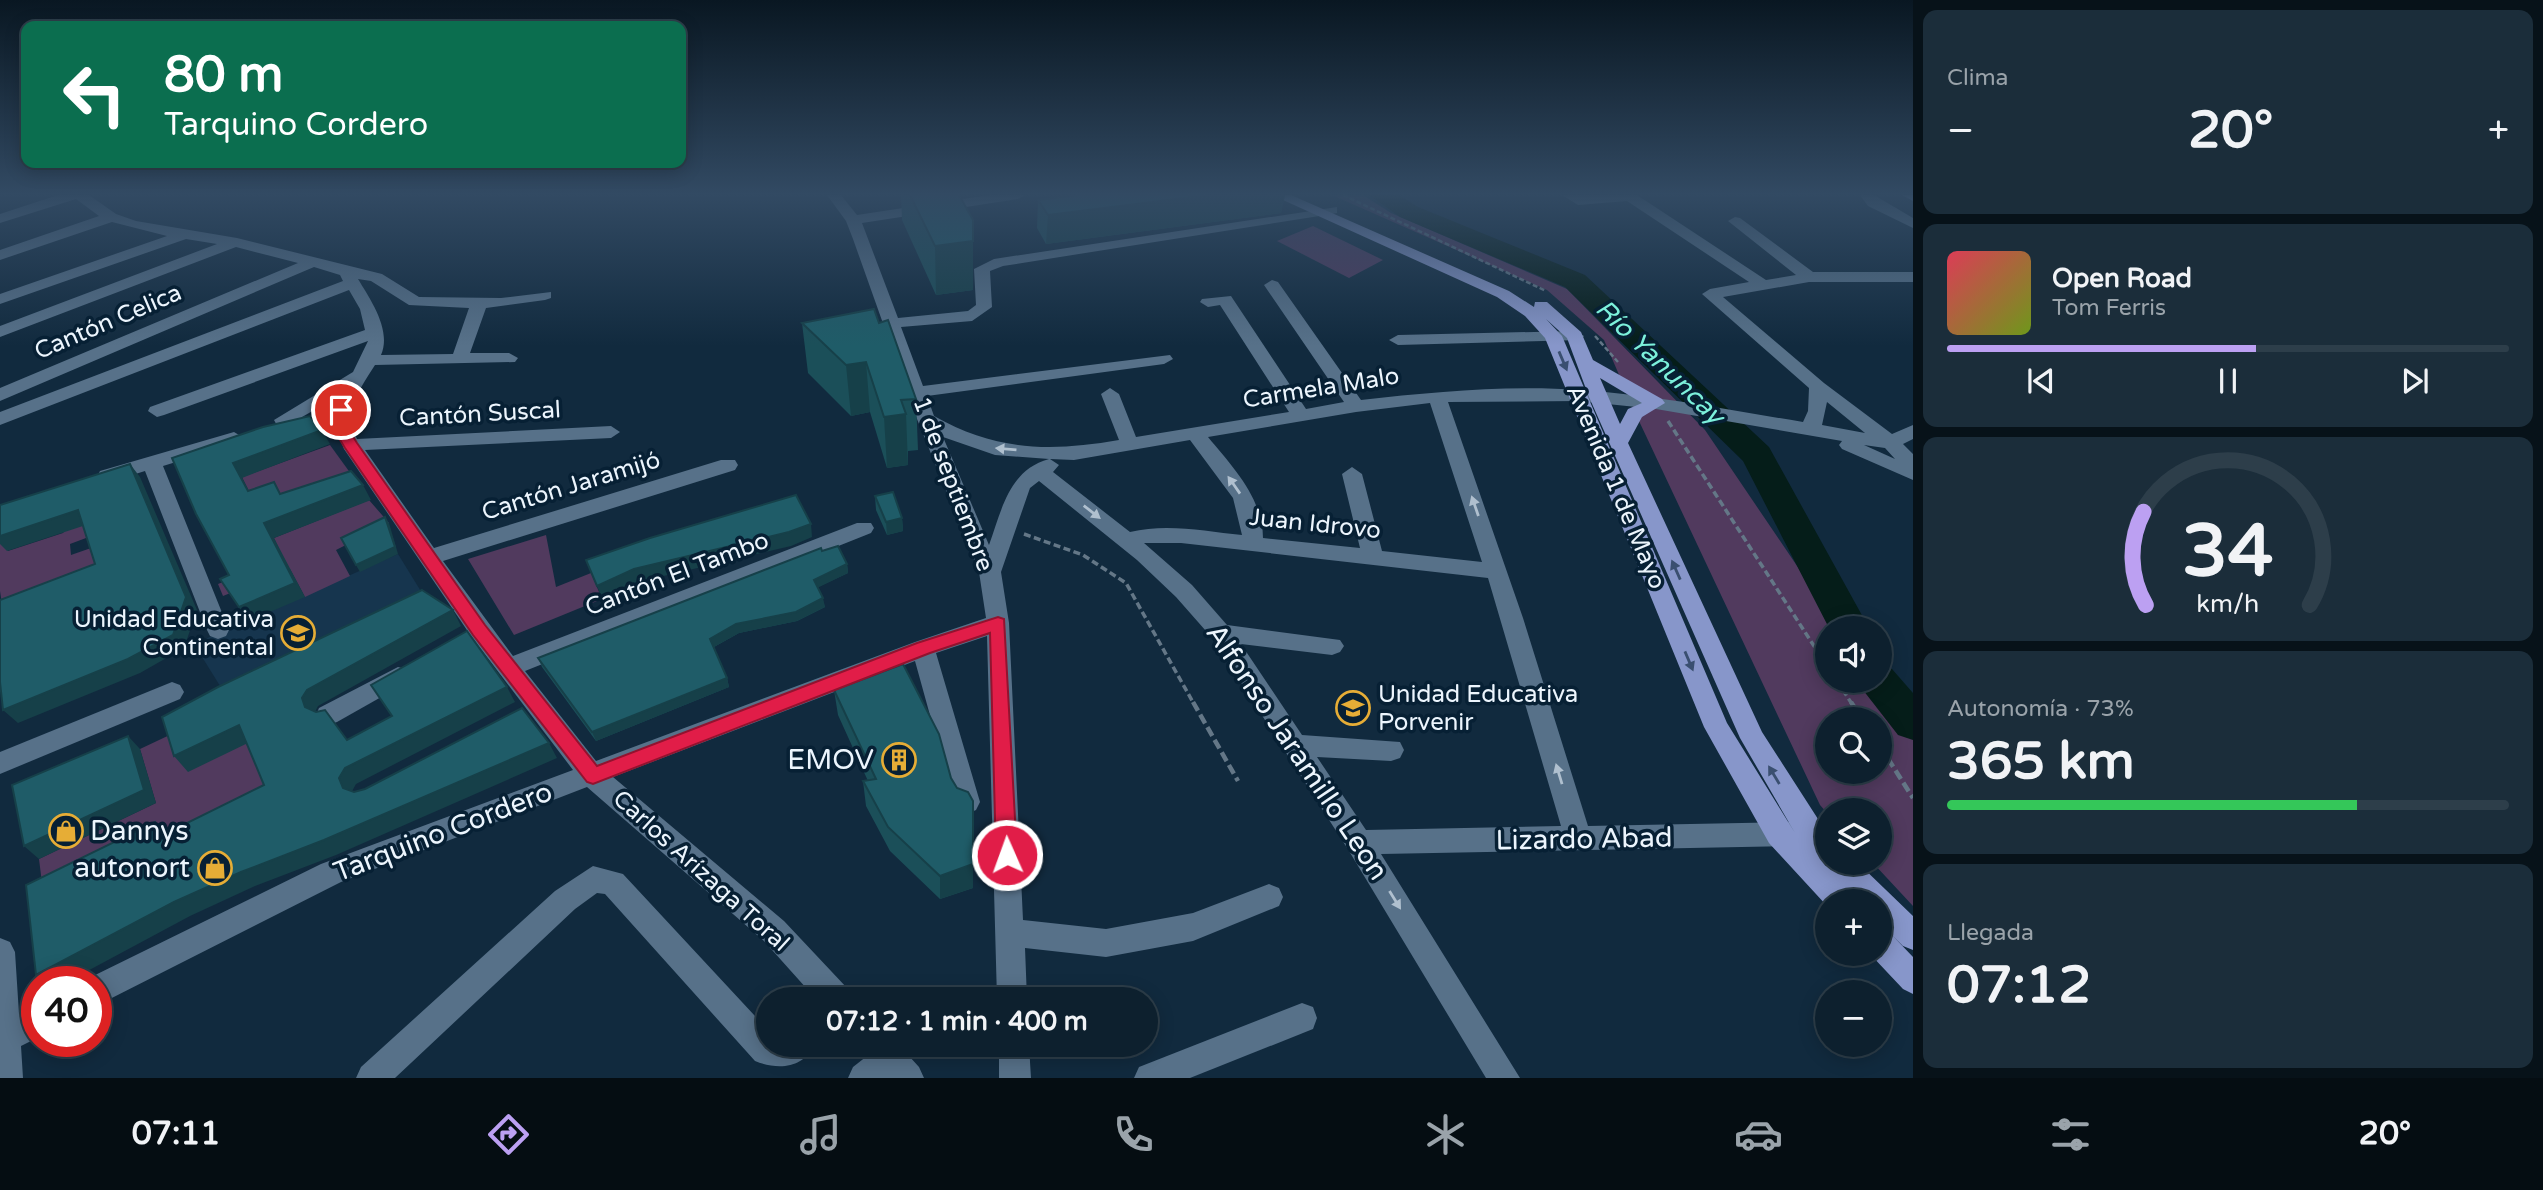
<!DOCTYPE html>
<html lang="es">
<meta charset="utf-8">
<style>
:root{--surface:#0d202e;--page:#1b2d3a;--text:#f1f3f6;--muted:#9aa3aa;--line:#2d3e4a;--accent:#bca0f2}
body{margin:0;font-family:"Varela Round",sans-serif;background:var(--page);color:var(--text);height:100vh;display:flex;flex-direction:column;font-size:26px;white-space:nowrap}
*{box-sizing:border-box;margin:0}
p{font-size:23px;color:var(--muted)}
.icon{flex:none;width:38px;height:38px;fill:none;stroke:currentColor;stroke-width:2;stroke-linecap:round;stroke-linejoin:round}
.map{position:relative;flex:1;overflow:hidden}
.side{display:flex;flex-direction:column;gap:10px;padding:10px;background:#071219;width:630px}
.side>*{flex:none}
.hud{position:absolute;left:21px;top:21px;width:665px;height:147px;border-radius:14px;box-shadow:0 4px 18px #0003,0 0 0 2px var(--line);background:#0b6e4f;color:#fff;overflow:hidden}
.fabs{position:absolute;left:1815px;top:616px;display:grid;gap:14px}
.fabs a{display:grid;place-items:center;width:77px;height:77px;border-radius:50%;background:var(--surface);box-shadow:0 4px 18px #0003,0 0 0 2px var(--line);font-size:35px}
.speed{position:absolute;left:21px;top:966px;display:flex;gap:14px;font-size:35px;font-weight:700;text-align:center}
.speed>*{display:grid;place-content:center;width:91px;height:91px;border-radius:50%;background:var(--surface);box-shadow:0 4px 18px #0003,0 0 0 2px var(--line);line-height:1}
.speed .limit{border:10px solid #d22;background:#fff;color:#111}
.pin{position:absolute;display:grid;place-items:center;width:60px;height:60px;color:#fff;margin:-30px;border:4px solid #fff;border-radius:50%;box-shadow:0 2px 7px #0007}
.me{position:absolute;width:77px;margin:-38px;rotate:358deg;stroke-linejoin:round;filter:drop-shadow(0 0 5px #0008)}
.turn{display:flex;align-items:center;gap:24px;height:147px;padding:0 28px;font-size:32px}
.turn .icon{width:91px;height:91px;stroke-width:2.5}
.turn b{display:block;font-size:49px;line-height:60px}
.big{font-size:52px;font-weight:700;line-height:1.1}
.side .widget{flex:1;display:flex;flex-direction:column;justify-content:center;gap:10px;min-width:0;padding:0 24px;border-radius:14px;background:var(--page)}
.side .dial{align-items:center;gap:0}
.dial svg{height:182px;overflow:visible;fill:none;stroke:var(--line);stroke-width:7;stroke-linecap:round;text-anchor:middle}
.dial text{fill:var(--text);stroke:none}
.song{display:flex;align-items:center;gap:21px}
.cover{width:84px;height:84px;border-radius:10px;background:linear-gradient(135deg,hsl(350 70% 55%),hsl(80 70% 35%))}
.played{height:7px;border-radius:4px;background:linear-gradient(90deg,var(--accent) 55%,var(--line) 55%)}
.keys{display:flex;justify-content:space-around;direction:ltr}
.heat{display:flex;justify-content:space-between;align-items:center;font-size:38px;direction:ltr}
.charge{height:10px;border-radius:5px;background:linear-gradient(90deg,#34c759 73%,var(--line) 0)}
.trip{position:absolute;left:756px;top:987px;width:402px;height:70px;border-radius:35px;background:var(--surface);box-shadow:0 4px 18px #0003,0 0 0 2px var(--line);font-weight:700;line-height:70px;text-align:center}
.menu{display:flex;height:112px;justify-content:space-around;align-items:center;background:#050d12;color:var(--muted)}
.menu .icon{width:49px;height:49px}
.menu .selected{color:var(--accent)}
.menu b{font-size:32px;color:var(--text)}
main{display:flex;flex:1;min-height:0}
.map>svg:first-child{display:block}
.built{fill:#16354e}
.green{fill:#513a5e;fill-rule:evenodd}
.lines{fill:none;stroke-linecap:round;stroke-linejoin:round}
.river{fill:#051d19;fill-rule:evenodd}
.path-far2{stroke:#647787;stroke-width:2.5;stroke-dasharray:5 2.5;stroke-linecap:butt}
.path-far1{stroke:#647787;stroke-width:3.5;stroke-dasharray:7 3.5;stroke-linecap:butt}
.path{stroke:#647787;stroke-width:4.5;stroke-dasharray:10 4.5;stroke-linecap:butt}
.minor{fill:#577189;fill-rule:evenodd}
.major{fill:#8796ca;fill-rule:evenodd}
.wall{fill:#1b4f59}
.shaded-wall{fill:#164049}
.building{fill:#1f5c68;stroke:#164049;stroke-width:2}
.oneway{fill:#3a4f70}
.oneway2{fill:#b0c0cf}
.route{fill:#e11d48;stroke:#92132f;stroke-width:2}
.labels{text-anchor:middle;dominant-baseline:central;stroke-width:7;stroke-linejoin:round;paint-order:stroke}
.street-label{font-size:24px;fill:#ecf5fd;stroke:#072034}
.poi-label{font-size:24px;fill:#ecf5fd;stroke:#072034;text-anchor:end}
.water-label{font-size:26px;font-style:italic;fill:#7cf0db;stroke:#072034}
.near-street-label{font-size:28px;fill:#ecf5fd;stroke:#072034}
.near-poi-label{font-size:28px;fill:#ecf5fd;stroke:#072034;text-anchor:end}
</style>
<main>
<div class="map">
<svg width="1913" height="1078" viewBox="0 0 1913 1078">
<rect width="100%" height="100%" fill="#112a3e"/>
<path class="built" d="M398,554L430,606L230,702L194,644Z"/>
<g class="green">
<path d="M1332,195H1363L1391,213L1567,289L1705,430L1839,628H1827V681H1874L1913,739V906L1873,863H1880V810L1827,813L1820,805L1639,421L1604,340L1547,290ZM1827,719H1880V772H1827Z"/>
<path d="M1313,226L1383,260L1349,278L1277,241Z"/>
<path d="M330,445L359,485L256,506L242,477Z"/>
<path d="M369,500L389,523L336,550L350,576L305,597L290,569L223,596L218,584L283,557L274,538Z"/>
<path d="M85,505L94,535L70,544L71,555L91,548L103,580L4,617L0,591V533L8,551L63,533Z"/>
<path d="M546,535L556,587L591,573L602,599L514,635L468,559Z"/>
<path d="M176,732L252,741L276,798L44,899L39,859L156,803L140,749Z"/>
</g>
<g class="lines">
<g class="river">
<path d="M1369,195H1399L1418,207L1585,275L1769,447L1869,628H1829L1743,461L1565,287L1400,217Z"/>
<path d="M1880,665L1892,669L1913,693V740L1898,735L1856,681H1880Z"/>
</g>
<g class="path-far2">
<path d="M1343,195L1546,291"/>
<path d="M1595,336L1618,362"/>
</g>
<g class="path-far1">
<path d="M1668,421L1827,666"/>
<path d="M1024,534L1083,555L1126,583L1194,704"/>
<path d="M1837,681L1852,704"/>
</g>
<g class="path">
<path d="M1193,702L1238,781"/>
<path d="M1851,702L1862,719"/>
<path d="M1880,746L1913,798"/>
</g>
<g class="minor">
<path d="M58,195H89L116,214L136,221L237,238L382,274L419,297L501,298L551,292V298L545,300L486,308L470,353H509L518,358L515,362L375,365C360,389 343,410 357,439L611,426L620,432L611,438L365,450L434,548L721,460H735L738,465L735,470L443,561L513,656L857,523H871L874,528L871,533L525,671L596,761L915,642L986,618L979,572L917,419L853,239L846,221L827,195H841L857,215L989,195H1025L1018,199L862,223L898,318L968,311L976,305L974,269L994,259L1337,207V213L1332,214L1003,266L990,271L992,307L972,321L901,327L923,386L1170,355L1173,359L1164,364L927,396L934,416C996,451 1050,452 1119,440L1101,394L1110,388L1119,394L1136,437L1289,412L1220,305L1208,307L1200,302L1202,299L1231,296L1306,409L1344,402L1264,285L1272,280L1278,282L1361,400C1433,392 1508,385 1580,390C1655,395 1729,410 1803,422L1808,411L1809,388L1702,294L1710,289L1749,282L1627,201L1578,205L1562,195H1637L1766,280L1796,275L1728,221L1735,217L1740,218L1813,272H1913V282H1809L1723,297L1824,383L1892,434L1913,425V439L1903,444L1913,454V480L1842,449L1839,445L1842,441L1656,409L1578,401L1448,402L1523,618L1588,826L1791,822L1800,825L1804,834L1800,843L1791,846L1381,854L1520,1078H1486L1349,851L1213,639L1176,597L1137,560L1039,481L1030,488L1001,572L1009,623L1023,920L1106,929L1193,913L1269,884L1279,888L1283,897L1279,906L1193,941L1106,957L1025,948L1027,999H997L987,636L936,653L980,802L976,810L967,814L958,810L954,802L915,661L613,777L784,921L847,988L851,999H816L764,941L587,787L341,882L96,1006V982L85,980L321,864L573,770L471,636L344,449L334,425L286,431L279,429L274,420L353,372L368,341L164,415L157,417L148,411L150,407L365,330L360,309L349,290L0,425V412L343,281L340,275L314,267L0,401V388L298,263L236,247L0,337V326L217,244L186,239L0,304V294L167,236L112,222L0,260V250L99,216L76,199L0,223V214ZM358,279L371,281L409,305L469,308L453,354L381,355C392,330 370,299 358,279ZM337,397L333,414L302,417ZM1827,402L1865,433L1822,425ZM1430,403L1482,562L1382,551L1362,474L1352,467L1342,474L1360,548L1263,538C1263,498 1232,466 1208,437L1356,412ZM943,437L995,455L1049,459C1009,470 1002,509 989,545ZM1190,440L1233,498L1242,535C1205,531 1166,523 1130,532L1053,472L1059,465L1050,459L1074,460ZM1864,445L1885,448L1895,459ZM1144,543H1181L1488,578L1561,826L1366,830L1317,757L1391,761L1400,758L1404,750L1400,742L1302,735L1241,644L1332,655L1340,652L1344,646L1340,640L1227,625L1192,585Z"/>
<path d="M1860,195H1874L1913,218V228L1868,206Z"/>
<path d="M1575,331L1584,336L1581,340L1398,345L1389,340L1398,335Z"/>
<path d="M234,432L244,438L241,442L163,466L229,630L226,636L218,639L210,636L207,630L145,471L107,483L97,476L100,471Z"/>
<path d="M398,667L406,669L410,676L406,683L337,722L328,725L319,722L316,715L319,708Z"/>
<path d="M172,682L180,685L184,692L180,699L0,774V752Z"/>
<path d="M593,866L623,874L768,1030V1045H813C804,1069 777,1070 755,1061L605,894L597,893L575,909L395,1078H356L361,1067L555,891Z"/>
<path d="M0,938L10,942L15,952L19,1014L37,1006V1038L21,1046L23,1078H0Z"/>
<path d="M1302,1003L1313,1007L1317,1018L1313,1029L1190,1078H1134L1139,1067Z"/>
<path d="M863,1045H899L919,1067L924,1078H848L853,1067L867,1056Z"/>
<path d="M999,1045H1029L1031,1078H999Z"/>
</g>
<g class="major">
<path d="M1272,195H1291L1509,291L1534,307L1535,302H1547L1581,332L1593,360L1662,399L1665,403L1642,417L1628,443L1762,732L1827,833V863H1858L1913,916V950L1903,946L1891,934L1913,957V994L1903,989L1870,954H1880V929L1890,933L1880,922V901H1859L1852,895L1855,901H1827V906L1769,843L1704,727L1545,338L1525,316L1497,297ZM1546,319L1567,338L1589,397L1740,738L1795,833L1727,723L1562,336ZM1600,378L1642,403L1628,409L1620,424Z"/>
<path d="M1902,195H1913V201Z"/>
</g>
</g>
<g class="wall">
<path d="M901,195H959L973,290L936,295L902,220Z"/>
<path d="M1078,195H1285L1281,213L1046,244L1037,228L1038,200Z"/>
<path d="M802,323H879L916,399L918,450L908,451V465L887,468L870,412L851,416L808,373Z"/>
<path d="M875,496L902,518L903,531L887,535L876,510Z"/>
<path d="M822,551L847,564L848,573L818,587L825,607L797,621L739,633L714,647L727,678L729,687L596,741L542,667L538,658Z"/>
<path d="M834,690L973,864V888L940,899L890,851L866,806L863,781H868L838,715Z"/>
</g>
<g class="shaded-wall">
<path d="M1208,195H1285L1281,213L1046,244L1048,215Z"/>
<path d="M973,241V290L936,295L935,246Z"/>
<path d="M866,362L870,412L851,416L846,365Z"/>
<path d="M906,414L908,465L887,468L884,417Z"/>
<path d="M322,430L330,444L242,478L257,506L248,491L233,463Z"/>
<path d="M130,464L140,477L197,610L184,648L140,673L18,723L3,710L173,635Z"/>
<path d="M363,485L371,500L274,538L305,597L249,621L239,607L264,523Z"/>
<path d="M78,510L89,524L7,551L0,544V536Z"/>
<path d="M385,517L389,523L398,554L360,572L356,565Z"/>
<path d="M902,518L903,531L887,535L886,522Z"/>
<path d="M811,524L812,537L791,546L638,582L602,599L597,586L634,569Z"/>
<path d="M847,564L848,573L815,589L814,580Z"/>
<path d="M823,598L825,607L797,621L739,633L712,648L710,639L736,624Z"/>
<path d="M453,610L461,626L318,706L314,714L305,707L302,698L307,690Z"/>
<path d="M727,678L729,687L596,741L592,732Z"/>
<path d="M507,687L515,702L356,784L351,793L343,788L339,778L345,768Z"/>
<path d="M239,725L252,741L188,772L174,756Z"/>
<path d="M128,736L140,749L156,803L39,859L24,846Z"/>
<path d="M549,743L557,758L336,855L255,886L190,916L67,982H46L36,975L174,902L241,872Z"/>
<path d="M155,822L170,837L161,836Z"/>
<path d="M973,864V888L940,899V876Z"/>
</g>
<g class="building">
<path d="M910,195H959L973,220V241L935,246Z"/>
<path d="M1078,195H1208L1048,215L1038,200Z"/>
<path d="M874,309L879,323L888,320L916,399L901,400L906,414L884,417L866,362L846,365L802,323Z"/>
<path d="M310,416L322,430L233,463L248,491L274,482L280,494L351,471L363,485L264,523L295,583L239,607L220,579L229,575L196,514L172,458L263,427Z"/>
<path d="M130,464L186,597L173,635L128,659L3,710L0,682V600L95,564L78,510L0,536V505Z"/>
<path d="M893,492L902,518L886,522L875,496Z"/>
<path d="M796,495L811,524L789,532L634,569L597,586L586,560L650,538Z"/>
<path d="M385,517L395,547L356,565L341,538Z"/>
<path d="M838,546L847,564L814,580L823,598L796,612L736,624L710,639L727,678L592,732L538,658L821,548L822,551Z"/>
<path d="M422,590L453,610L307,690L302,698L305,707L316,712L325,710L347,740L392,716L371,685L467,631L507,687L345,768L339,778L343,788L354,792L365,789L522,708L549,743L324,840L241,872L174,902L36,975L26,885L155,822L161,836L264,785L239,725L174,756L162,717L218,687Z"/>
<path d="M903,664L939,734L951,778L957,788L968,792L973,801V864L940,876L888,827L863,781L876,779L834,690Z"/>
<path d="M128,736L144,790L24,846L12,785Z"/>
</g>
<defs><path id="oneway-solid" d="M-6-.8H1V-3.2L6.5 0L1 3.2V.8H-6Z" transform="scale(1.75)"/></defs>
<g class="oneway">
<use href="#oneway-solid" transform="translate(1563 361) rotate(67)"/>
<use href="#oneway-solid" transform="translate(1676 570) rotate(-114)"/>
<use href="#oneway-solid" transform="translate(1689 661) rotate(67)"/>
<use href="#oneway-solid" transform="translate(1774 775) rotate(-121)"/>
</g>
<g class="oneway2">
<use href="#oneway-solid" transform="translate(1006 449) rotate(-175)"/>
<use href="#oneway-solid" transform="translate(1234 485) rotate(-125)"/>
<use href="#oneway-solid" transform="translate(1475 506) rotate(-109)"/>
<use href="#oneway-solid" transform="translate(1092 512) rotate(38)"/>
<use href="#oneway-solid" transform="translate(1559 774) rotate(-107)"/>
<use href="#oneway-solid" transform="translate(1395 900) rotate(58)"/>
</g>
<linearGradient id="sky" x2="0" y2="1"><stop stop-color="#091722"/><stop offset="0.56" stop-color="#324a63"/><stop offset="1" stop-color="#324a63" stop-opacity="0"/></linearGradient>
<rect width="1913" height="346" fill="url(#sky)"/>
<path class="route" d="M341,405L348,410L349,430L357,443L485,625L597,766L917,643L998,617L1004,619L1017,855L1014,861L1007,864L999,861L996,855L990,633L930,653L593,784L587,782L473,635L345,448L334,430V410Z"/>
<defs>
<g id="university-ring" transform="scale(1.75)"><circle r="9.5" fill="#072034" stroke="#e6ad36" stroke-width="1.5"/><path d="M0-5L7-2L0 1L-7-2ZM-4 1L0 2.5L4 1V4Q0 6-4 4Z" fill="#e6ad36"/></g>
<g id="school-ring" transform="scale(1.75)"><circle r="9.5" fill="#072034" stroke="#e6ad36" stroke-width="1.5"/><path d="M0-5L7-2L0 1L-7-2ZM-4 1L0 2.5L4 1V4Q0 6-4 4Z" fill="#e6ad36"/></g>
<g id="building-ring" transform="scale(1.75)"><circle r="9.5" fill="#072034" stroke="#e6ad36" stroke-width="1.5"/><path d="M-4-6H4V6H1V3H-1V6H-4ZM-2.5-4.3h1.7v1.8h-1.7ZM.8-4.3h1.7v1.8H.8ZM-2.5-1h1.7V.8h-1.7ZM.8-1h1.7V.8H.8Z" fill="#e6ad36"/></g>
<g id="shop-ring" transform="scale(1.75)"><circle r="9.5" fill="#072034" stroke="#e6ad36" stroke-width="1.5"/><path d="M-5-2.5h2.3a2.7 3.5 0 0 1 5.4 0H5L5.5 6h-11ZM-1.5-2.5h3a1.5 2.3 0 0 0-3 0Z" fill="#e6ad36"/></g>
</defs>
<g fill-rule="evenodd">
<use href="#university-ring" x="298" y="633"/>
<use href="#school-ring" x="1353" y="708"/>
<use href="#building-ring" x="899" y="760"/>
<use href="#shop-ring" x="66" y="831"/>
<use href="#shop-ring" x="215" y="868"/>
</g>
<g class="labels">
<g class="street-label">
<text transform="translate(108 322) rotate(-23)">Cantón Celica</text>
<text transform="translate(1321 388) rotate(-9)">Carmela Malo</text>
<text transform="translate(480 414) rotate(-3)">Cantón Suscal</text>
<text transform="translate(953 484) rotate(69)">1 de septiembre</text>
<text transform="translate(571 486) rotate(-17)">Cantón Jaramijó</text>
<text transform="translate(1616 487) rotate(67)">Avenida 1 de Mayo</text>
<text transform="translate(1315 524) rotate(6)">Juan Idrovo</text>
<text transform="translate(677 574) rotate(-21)">Cantón El Tambo</text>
<text transform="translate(701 871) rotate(42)">Carlos Arízaga Toral</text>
</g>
<g class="poi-label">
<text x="274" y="619">Unidad Educativa<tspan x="274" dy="28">Continental</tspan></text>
<text x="1378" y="694" text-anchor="start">Unidad Educativa<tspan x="1378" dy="28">Porvenir</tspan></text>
</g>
<g class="water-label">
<text transform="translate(1660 362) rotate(44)">Río Yanuncay</text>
</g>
<g class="near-street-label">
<text transform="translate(1297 752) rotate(56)">Alfonso Jaramillo Leon</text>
<text transform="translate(443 832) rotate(-21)">Tarquino Cordero</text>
<text transform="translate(1584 839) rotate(-1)">Lizardo Abad</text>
</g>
<g class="near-poi-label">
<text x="874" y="760">EMOV</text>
<text x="90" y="831" text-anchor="start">Dannys</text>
<text x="190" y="868">autonort</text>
</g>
</g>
</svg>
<div class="fabs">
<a><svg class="icon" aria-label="sound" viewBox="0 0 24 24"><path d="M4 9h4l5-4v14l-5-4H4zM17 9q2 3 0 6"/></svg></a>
<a><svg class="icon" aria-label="search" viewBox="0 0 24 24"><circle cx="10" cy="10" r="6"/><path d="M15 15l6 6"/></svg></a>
<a><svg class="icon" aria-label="layers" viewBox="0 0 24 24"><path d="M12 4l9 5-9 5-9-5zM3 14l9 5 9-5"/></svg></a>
<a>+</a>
<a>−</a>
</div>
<div class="speed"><div class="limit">40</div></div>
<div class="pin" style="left:341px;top:410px;background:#d93025"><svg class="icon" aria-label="arrive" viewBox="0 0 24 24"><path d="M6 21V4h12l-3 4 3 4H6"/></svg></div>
<svg class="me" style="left:1007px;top:855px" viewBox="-20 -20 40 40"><circle r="17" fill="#e11d48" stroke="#fff" stroke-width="3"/><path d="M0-11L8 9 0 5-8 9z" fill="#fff"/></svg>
<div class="trip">07:12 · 1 min · 400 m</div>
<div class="hud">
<div class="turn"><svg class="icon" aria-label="left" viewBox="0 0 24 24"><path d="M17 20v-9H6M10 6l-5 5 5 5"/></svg><div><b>80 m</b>Tarquino Cordero</div></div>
</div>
</div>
<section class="side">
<div class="widget"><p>Clima</p>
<div class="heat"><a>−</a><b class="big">20°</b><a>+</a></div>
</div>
<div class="widget">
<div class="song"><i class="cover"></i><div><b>Open Road</b><p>Tom Ferris</p></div></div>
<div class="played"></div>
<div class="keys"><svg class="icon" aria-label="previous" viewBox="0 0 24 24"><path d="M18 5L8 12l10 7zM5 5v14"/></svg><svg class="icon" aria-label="pause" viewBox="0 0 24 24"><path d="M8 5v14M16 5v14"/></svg><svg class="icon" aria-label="next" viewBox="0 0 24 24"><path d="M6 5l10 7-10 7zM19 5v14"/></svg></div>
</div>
<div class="widget dial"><svg viewBox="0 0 100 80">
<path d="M14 69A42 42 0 1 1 86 69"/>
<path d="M14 69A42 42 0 0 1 13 28" stroke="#bca0f2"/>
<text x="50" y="56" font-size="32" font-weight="700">34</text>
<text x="50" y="72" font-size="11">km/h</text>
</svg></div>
<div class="widget"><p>Autonomía · 73%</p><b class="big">365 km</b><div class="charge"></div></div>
<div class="widget"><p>Llegada</p><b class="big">07:12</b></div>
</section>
</main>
<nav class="menu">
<b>07:11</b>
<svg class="icon selected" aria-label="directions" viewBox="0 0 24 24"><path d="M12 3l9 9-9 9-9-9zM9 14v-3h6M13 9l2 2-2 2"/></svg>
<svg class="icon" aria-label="music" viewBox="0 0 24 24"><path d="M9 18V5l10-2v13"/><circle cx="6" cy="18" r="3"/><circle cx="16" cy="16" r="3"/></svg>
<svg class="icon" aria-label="phone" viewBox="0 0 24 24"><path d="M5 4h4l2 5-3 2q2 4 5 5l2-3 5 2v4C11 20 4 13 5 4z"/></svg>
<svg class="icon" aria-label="climate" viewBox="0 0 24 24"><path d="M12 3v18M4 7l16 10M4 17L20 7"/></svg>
<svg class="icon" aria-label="car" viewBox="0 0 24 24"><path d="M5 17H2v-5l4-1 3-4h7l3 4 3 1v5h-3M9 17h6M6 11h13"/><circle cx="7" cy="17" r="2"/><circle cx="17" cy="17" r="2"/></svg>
<svg class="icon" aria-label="filters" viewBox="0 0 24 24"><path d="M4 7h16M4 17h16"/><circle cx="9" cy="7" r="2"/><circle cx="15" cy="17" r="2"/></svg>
<b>20°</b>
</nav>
